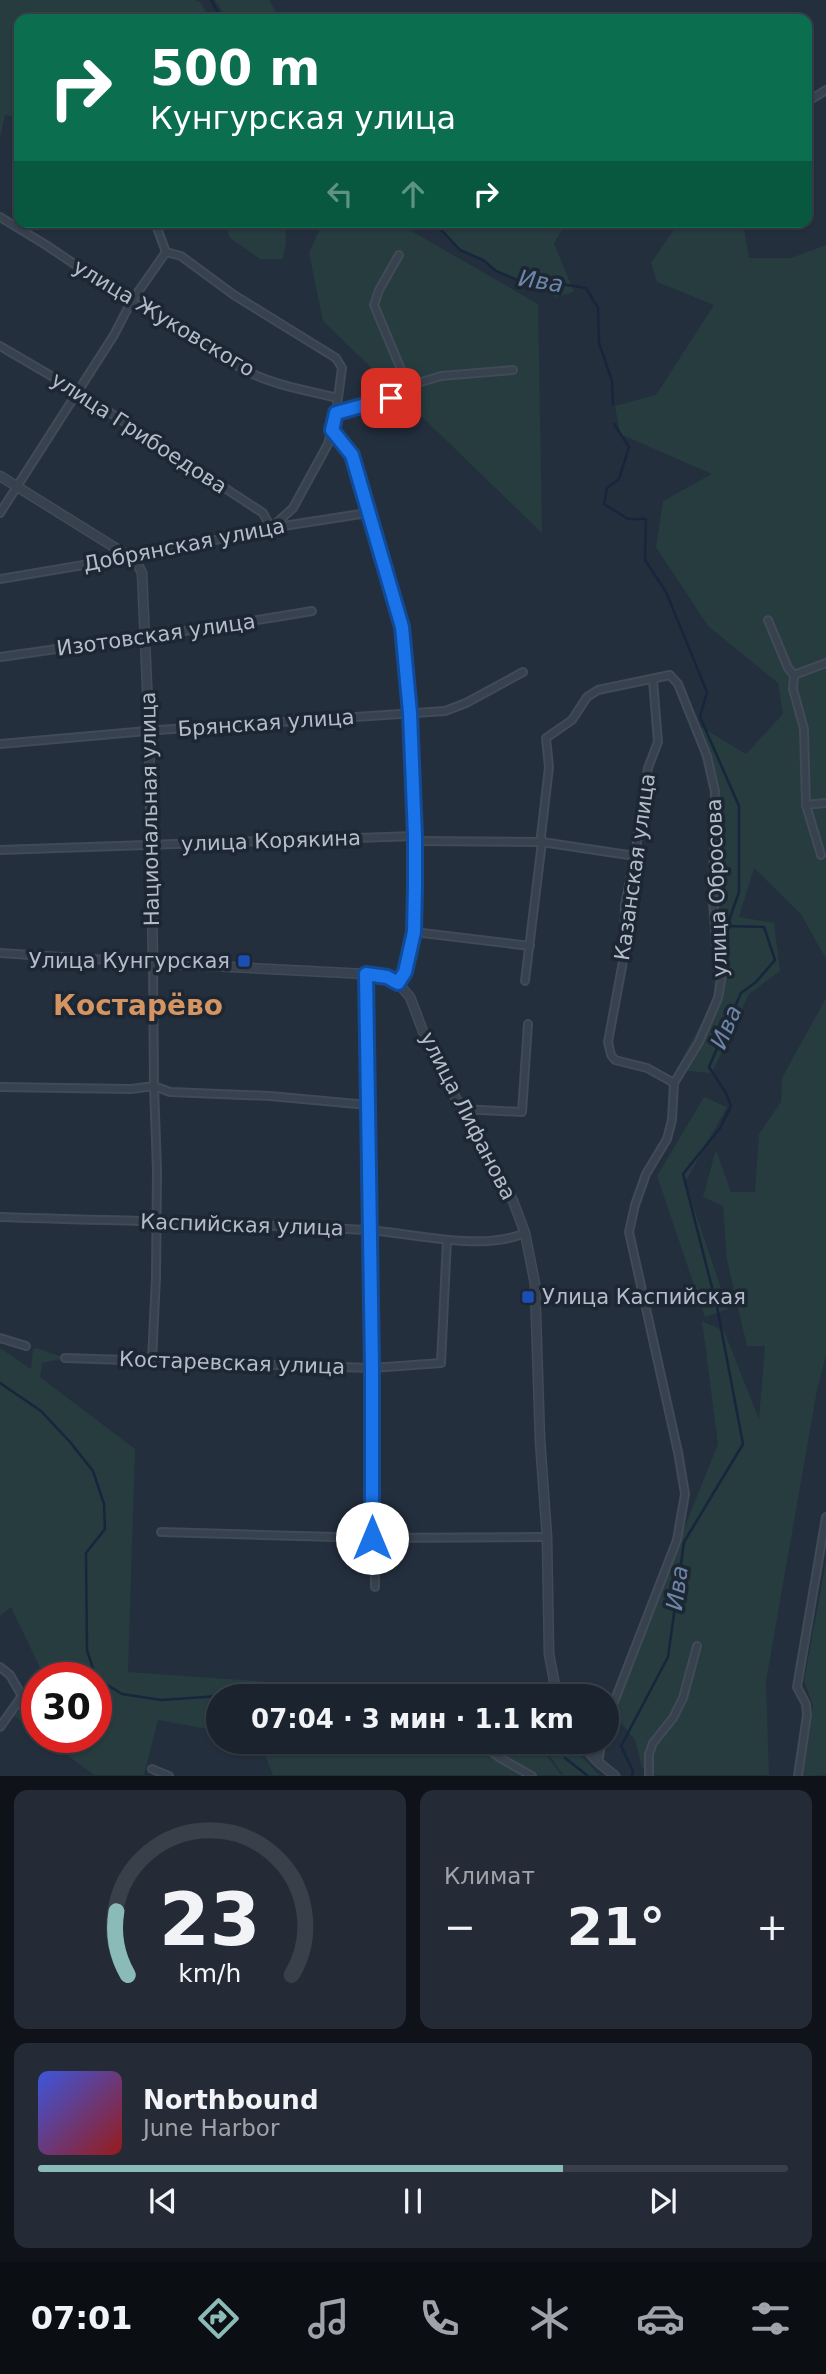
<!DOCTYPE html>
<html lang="ru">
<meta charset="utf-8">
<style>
:root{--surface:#1b232e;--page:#242b36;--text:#f1f3f6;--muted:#a0a4aa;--line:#39404a;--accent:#8bbbb9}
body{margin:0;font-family:"DejaVu Sans",sans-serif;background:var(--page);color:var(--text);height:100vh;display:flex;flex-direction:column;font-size:26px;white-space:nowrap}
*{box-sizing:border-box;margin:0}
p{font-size:23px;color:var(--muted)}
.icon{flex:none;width:38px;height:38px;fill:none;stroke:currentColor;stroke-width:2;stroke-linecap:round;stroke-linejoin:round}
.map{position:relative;height:1776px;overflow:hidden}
.sheet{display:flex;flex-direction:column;gap:14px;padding:14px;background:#0f1319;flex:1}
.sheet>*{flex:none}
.hud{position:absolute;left:14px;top:14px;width:798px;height:214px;border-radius:14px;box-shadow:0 2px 5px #0004,0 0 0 2px var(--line);background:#0b6e4f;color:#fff;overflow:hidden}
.speed{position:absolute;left:21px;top:1662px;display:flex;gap:14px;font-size:35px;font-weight:700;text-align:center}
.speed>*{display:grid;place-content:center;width:91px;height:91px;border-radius:50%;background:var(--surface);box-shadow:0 2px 5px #0004,0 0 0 2px var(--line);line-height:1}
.speed .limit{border:10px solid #d22;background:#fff;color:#111}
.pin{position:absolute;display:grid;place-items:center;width:60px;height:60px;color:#fff;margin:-30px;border-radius:14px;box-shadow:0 4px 10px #0006}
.me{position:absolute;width:77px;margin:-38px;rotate:0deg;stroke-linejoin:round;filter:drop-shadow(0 0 5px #0008)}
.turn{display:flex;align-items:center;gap:24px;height:147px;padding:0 21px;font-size:32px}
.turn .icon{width:91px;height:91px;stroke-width:2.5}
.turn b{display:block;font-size:49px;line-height:60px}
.lanes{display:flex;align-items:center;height:66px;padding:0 21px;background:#0003;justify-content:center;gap:35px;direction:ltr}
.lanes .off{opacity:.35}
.big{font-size:52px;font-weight:800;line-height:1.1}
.sheet .tile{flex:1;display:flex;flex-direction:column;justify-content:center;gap:10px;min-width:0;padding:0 24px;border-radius:14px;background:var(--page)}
.sheet .dial{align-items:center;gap:0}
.dial svg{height:182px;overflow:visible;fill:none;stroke:var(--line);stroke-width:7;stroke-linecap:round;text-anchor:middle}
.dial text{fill:var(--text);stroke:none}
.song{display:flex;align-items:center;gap:21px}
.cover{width:84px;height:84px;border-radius:10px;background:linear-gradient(135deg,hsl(230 70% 55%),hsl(0 70% 35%))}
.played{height:7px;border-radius:4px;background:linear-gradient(90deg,var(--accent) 70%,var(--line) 70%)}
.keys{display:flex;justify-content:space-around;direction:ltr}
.heat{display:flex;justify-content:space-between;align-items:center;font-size:38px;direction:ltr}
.sheet .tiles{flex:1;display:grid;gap:14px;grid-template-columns:1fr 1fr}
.tile:last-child{grid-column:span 2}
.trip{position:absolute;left:206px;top:1684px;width:413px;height:70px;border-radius:35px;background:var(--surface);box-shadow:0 2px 5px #0004,0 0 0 2px var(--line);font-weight:800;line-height:70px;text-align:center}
.tabs{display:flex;height:112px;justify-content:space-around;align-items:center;background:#0b0e12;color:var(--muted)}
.tabs .icon{width:49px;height:49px}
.tabs .active{color:var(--accent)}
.tabs b{font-size:32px;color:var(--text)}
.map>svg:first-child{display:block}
.green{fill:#263c3f}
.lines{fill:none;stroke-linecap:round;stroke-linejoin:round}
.stream{stroke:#17263c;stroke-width:2.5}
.minor-casing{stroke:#414a57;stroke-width:10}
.tertiary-casing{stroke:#414a57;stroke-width:11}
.minor{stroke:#38414e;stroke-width:6}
.tertiary{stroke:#38414e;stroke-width:8}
.route-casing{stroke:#114b97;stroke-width:18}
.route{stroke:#1a73e8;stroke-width:12}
.transit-dot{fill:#1a4fb4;stroke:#1d2633;stroke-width:2.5}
.labels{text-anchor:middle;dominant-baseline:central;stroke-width:7;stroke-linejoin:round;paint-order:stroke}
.street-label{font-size:21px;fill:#b4bcc9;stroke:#1d2633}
.poi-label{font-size:21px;fill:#b4bcc9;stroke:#1d2633;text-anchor:end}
.water-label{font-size:23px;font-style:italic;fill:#6d86a8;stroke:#1d2633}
.district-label{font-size:28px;font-weight:bold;fill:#d59563;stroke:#1d2633}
</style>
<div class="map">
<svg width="826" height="1776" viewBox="0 0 826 1776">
<rect width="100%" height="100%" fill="#242f3e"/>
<g class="green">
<path d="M0,0H195L200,2L210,19H19V117L5,115L0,138Z"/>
<path d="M215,0H269L280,19H227Z"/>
<path d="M224,222H285L286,242L283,259H260L230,238Z"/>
<path d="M323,222H396L538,304L542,533L323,321L309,253Z"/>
<path d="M435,222H567L554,243L574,292L556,297L538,284H527L496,271L483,260L460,250Z"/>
<path d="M679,222H743L749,258H791L826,245V959L801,914L754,868L739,917L774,923L780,971L749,994L712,1073L676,1070L715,998L707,897L711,797L693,722L746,754L783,714L778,683L708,626L656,547L663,501L712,474L620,434L615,406L656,395L714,305L657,282L651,263Z"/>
<path d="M826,998V1355L817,1390L766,1681L769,1775H651L642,1767L635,1740L611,1710L718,1444L702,1321L724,1331L759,1419L765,1346H747L727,1260L723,1206L703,1197L716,1150L731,1192H755L759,1134L781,1102L782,1078Z"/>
<path d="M704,1097L727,1107L685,1182L728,1309L705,1317L657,1176Z"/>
<path d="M0,1348L31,1369L33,1349L36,1348L65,1358L42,1363L40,1377L135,1449L128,1672L367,1689L369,1696H219V1731L158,1720L144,1775H94L44,1738H96V1678H42L44,1676L11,1607L0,1616Z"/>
<path d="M826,1561V1775L801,1776L813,1705L804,1681Z"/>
<path d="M37,1686V1732L14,1716Z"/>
<path d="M259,1741H536L561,1775H273Z"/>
<path d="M552,1741H567L599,1775H563L550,1756L549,1744Z"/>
</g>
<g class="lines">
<g class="stream">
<path d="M211,0L222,19"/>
<path d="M434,222L460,250L483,260L496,271L527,284H561L586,288L598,308L599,343L612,381L613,404"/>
<path d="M614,424L629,447L619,479L607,488L604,504L628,519H646L645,560L666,592L707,692L700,717L739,806V892L727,926L764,927L775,960L756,982L741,993L709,1067L726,1093L731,1106L720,1128L683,1174L717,1307L743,1444L684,1542L668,1657L621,1746L633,1771L632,1776"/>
<path d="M0,1383L41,1411L70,1442L93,1471L104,1504L105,1529L86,1553L87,1650L96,1678L122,1694L161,1700L219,1696"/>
<path d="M221,1696H274"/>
<path d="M307,1696L313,1693L317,1696"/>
<path d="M518,1741L543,1748"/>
<path d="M565,1758L588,1776"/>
</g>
<g class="minor-casing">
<g id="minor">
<path d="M807,102L826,90"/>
<path d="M0,217L46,245L131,302C175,320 210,354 253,374C279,386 309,391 337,398"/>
<path d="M151,222L157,228L166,252L181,256L234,295L336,358L342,368L336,413L328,444L293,508L271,528"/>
<path d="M399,255L379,290L374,305L408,386"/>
<path d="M0,346L77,391L263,513L271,528"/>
<path d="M336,413L391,398L408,386L441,376L513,370"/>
<path d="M332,430L352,455L402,627L410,714L415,836L414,932L406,972L398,983"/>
<path d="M0,513L114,335L131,302L166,252"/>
<path d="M0,579L160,552L271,528L367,513"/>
<path d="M768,620L788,668L794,675L793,689L804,729L806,805L821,855"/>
<path d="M0,657C104,642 208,629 312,611"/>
<path d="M794,675L826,663"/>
<path d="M653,680L658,742L648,768L635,856L625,905L624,956L608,1042L611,1055L615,1060L647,1068L674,1083"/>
<path d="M0,744L158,730L445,711L466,703L523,672"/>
<path d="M806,805L826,803"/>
<path d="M415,841L542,842L635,856"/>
<path d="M0,850L415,836"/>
<path d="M414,932L530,946"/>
<path d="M0,953L153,963L154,1086L157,1170L156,1277L152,1360"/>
<path d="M366,974L375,1587"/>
<path d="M525,981L542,842L541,836L549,767L546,738L572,720L587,697L598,690L670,675L678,684L707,756L715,791L713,897L716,939L722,975L718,998L699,1042L674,1083L672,1120L667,1139L646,1174L635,1205L629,1232L678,1452L685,1494L677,1540L607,1720"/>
<path d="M0,1087L131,1089L154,1086L170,1092L270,1096L368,1105"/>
<path d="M461,1109L522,1112L528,1024"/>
<path d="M0,1217C122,1221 245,1223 367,1230C413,1233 481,1252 525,1233"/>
<path d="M0,1338L26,1346"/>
<path d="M65,1358L372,1368L441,1363L447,1240"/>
<path d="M161,1532L372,1538L547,1537"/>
<path d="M0,1667L10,1675L22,1696L0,1727"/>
<path d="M478,1741L500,1758L532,1776"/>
<path d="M598,1762L602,1741"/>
<path d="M152,1769L169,1776"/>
<path d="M649,1776V1754L653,1743L673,1718L683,1698L697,1646"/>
<path d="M798,1776L807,1715L806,1704L797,1687L826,1517"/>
</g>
</g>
<g class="tertiary-casing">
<g id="tertiary">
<path d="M0,476L130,557L137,563L142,573L149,731L153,963L366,974L387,977L398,983L410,997L432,1055L513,1201L525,1233L535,1284L540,1440L547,1537L549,1654L557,1696"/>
<path d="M579,1741L598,1762L615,1776"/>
</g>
</g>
<use href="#minor" class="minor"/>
<use href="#tertiary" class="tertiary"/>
</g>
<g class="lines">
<g class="route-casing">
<path id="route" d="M372,1538V1368L366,974L387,977L398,983L405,972L414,932L415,887V836L410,713L402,627L352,455L332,430L336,413L391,398"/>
</g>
<use href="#route" class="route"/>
</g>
<g class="transit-dot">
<rect x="237" y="954" width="14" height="14" rx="3.5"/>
<rect x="521" y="1290" width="14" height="14" rx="3.5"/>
</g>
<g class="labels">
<g class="street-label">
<text transform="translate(164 318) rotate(31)">улица Жуковского</text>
<text transform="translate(139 433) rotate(33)">улица Грибоедова</text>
<text transform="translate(184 545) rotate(-11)">Добрянская улица</text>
<text transform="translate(156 635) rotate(-8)">Изотовская улица</text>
<text transform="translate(266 723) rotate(-4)">Брянская улица</text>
<text transform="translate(150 809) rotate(-91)">Национальная улица</text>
<text transform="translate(271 841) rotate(-2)">улица Корякина</text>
<text transform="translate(635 867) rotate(-82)">Казанская улица</text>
<text transform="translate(717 888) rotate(-92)">улица Обросова</text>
<text transform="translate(468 1116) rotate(63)">улица Лифанова</text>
<text transform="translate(242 1225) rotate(2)">Каспийская улица</text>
<text transform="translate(232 1363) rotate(2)">Костаревская улица</text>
</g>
<g class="poi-label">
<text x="230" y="961">Улица Кунгурская</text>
<text x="542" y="1297" text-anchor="start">Улица Каспийская</text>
</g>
<g class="water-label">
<text transform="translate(541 281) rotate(9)">Ива</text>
<text transform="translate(726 1027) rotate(-67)">Ива</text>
<text transform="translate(677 1588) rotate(-82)">Ива</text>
</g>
<g class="district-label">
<text x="138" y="1005">Костарёво</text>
</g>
</g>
</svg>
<div class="speed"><div class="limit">30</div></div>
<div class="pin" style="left:391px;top:398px;background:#d93025"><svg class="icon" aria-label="arrive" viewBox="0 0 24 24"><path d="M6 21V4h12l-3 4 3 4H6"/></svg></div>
<svg class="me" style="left:372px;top:1538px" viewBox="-20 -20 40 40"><circle r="19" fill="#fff"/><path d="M0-13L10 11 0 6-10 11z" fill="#1a73e8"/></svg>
<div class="trip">07:04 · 3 мин · 1.1 km</div>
<div class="hud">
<div class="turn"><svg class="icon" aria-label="right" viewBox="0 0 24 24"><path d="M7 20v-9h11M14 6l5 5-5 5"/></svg><div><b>500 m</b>Кунгурская улица</div></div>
<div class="lanes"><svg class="icon off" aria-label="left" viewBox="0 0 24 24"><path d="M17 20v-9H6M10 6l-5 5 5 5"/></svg><svg class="icon off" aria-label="ahead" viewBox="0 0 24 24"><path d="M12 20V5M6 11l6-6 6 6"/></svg><svg class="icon" aria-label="right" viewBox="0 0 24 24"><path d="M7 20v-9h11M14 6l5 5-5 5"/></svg></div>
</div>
</div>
<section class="sheet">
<div class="tiles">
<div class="tile dial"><svg viewBox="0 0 100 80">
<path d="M14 69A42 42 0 1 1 86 69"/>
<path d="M14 69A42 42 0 0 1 9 41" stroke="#8bbbb9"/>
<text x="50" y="56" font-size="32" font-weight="700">23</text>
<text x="50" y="72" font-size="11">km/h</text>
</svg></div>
<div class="tile"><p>Климат</p>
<div class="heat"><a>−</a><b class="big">21°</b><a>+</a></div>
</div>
<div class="tile">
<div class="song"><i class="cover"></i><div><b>Northbound</b><p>June Harbor</p></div></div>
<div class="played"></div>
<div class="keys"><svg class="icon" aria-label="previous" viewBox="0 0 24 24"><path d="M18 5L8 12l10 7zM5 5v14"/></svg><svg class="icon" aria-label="pause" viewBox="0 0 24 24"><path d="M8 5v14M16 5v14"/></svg><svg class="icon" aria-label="next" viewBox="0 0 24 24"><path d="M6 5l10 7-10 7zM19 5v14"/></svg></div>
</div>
</div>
</section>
<nav class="tabs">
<b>07:01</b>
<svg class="icon active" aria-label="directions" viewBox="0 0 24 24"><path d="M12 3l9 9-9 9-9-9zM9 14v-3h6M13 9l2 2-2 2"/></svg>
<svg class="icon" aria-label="music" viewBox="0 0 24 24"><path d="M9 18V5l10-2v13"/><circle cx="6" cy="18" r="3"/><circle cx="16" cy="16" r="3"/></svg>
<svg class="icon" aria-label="phone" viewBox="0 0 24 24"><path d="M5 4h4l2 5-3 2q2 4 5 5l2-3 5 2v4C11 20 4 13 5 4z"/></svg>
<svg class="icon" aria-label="climate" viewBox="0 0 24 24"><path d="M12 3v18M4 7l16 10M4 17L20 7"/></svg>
<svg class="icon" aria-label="car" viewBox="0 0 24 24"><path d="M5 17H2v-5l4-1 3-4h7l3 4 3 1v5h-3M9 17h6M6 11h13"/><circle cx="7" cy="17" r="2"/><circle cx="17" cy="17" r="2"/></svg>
<svg class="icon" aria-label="filters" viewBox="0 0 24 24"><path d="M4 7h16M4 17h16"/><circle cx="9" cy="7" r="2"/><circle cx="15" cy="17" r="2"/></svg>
</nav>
